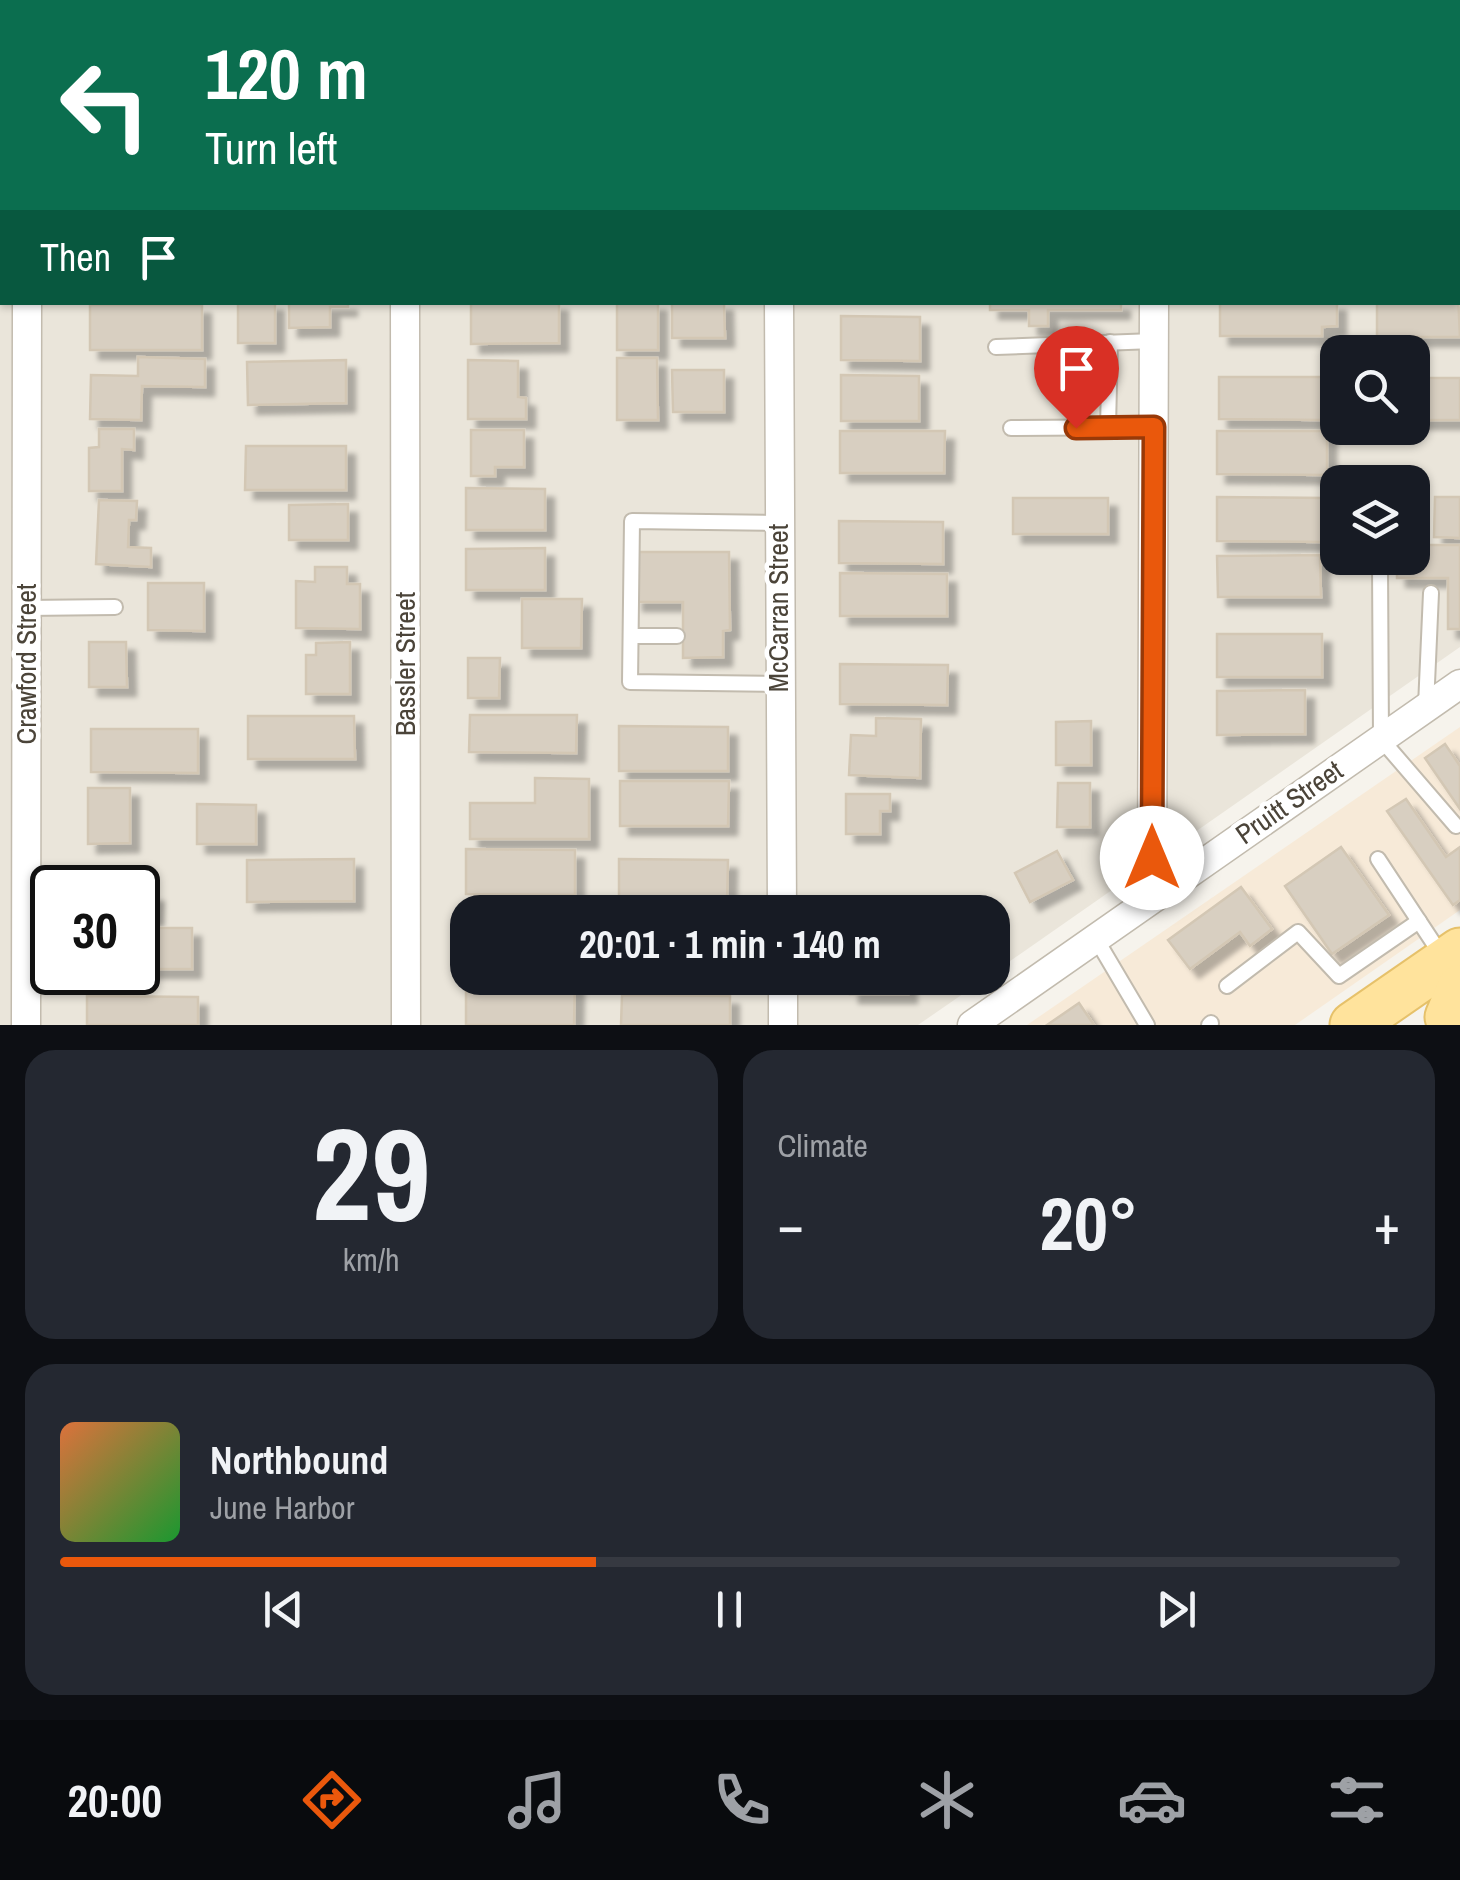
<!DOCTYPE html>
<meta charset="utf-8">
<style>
:root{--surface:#171b24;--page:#242831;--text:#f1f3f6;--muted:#9ea1a6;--line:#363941;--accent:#ea580c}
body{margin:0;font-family:"Archivo Narrow",sans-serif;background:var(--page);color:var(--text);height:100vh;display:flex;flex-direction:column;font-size:38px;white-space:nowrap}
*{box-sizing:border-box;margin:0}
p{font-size:32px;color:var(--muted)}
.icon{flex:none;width:55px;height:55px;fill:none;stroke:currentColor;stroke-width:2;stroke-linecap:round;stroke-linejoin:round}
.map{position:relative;height:1025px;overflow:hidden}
.details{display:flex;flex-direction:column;gap:25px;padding:25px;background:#0d0f14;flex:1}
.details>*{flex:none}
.hud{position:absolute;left:0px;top:0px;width:1460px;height:305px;box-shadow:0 2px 8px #0004;background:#0b6e4f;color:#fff;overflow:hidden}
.controls{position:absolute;left:1320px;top:335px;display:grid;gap:20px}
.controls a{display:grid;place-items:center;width:110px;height:110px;border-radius:20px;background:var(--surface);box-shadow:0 2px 8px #0004;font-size:50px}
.speed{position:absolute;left:30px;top:865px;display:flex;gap:20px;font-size:50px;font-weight:700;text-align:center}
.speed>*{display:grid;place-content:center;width:130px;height:130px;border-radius:50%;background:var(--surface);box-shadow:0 2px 8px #0004;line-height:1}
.speed .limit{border:5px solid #111;border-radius:15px;background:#fff;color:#111}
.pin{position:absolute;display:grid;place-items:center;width:85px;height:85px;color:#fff;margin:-102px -42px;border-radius:50% 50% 50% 0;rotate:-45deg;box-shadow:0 0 10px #0007}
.pin .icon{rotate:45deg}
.me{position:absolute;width:110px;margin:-55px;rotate:0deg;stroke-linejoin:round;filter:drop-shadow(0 0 8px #0008)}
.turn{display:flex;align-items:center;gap:35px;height:210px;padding:0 40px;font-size:45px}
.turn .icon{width:130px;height:130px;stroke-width:2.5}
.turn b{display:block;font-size:70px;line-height:85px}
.then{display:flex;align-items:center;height:95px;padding:0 40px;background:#0003;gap:20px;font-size:38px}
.big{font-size:75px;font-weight:700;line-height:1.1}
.details .widget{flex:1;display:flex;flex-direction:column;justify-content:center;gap:15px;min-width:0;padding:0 35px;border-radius:30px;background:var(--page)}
.details .dial{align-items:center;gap:0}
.dial b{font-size:130px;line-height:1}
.song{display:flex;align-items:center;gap:30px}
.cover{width:120px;height:120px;border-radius:15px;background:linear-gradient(135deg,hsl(20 70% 55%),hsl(130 70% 35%))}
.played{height:10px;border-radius:5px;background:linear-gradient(90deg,var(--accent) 40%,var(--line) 40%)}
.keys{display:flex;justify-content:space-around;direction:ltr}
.heat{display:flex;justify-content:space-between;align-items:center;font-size:55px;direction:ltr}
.details .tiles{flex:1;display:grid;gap:25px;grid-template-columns:1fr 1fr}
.widget:last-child{grid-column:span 2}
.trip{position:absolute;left:450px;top:895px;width:560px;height:100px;border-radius:30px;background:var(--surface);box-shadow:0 2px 8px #0004;font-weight:700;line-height:100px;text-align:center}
.tabs{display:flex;height:160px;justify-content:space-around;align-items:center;background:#090b0e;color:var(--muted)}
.tabs .icon{width:70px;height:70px}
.tabs .selected{color:var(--accent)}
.tabs b{font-size:45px;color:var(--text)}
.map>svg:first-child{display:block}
.residential{fill:#eae5da;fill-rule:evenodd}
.commercial{fill:#f7ead8}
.building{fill:#d8cfc1;stroke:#d3c7b4;stroke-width:2.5;filter:url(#shadow)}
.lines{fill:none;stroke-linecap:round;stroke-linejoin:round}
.lane-casing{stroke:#c2bbae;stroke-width:18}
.street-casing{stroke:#c2bbae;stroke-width:31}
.secondary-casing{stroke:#d6c79b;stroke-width:44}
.primary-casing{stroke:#e6c16a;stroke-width:49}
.lane{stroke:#fff;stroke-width:14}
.street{stroke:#fff;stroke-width:28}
.secondary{stroke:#fff3cd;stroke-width:40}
.primary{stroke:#ffe39c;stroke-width:45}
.route-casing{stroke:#983908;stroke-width:25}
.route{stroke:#ea580c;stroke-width:18}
.labels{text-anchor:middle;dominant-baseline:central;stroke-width:9;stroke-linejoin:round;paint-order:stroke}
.street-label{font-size:28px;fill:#4b4439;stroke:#fff}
</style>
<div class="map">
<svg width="1460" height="1025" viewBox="0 0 1460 1025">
<defs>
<filter id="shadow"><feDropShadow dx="9" dy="9" stdDeviation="2.5" flood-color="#0004"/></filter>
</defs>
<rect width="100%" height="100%" fill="#f6f3ec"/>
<g class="residential">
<path d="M0,0H1460V71L1458,2H2L0,71Z"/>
<path d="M0,137L2,302H1458L1460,146V647L993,973L992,912H468V978H986L918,1025H0ZM1338,352H1412V428H1338ZM1338,482H1412V558H1338ZM52,888H138V972H52Z"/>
</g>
<path class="commercial" d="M1460,727V910L1295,1025H1027Z"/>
<g class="building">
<rect x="1458" y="155" width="2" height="43"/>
<rect x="1458" y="223" width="2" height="58"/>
<path d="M1458,294L1460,337H1377V302H1458Z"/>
<rect x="238" y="302" width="37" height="41"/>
<path d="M289,302H348V307H330V327L289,328Z"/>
<path d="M471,302H559V343L471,344Z"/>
<rect x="617" y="302" width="41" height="48"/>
<path d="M672,302H724L725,338H672Z"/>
<path d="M990,302H1121V310H1048V326H1029V310H990Z"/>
<path d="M1220,302H1337V326L1322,327V336H1220Z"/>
<rect x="90" y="305" width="112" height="45"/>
<path d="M841,316L920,317V361L841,360Z"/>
<path d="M138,357L205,359V387L142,386L141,420L90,419L91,375L138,376Z"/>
<path d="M617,358H657L658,420H617Z"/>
<path d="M346,360V403L248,405L247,362Z"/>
<path d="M468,360L518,361V397L526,398V419H468Z"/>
<path d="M672,370H724V412H673Z"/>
<path d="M841,375L919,376V421H841Z"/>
<path d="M1219,377H1322L1321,420L1219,419Z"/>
<rect x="1412" y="378" width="48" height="42"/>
<path d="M99,429H134V450L122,449V491H89V448L99,447Z"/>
<path d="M471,430H524V467H495V476H471Z"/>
<path d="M840,431H945L944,473H840Z"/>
<path d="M1217,431H1327V475L1217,474Z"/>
<path d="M246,446H346V490H245Z"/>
<path d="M466,488L545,489V530H466Z"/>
<path d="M1217,497L1327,498V542L1217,541Z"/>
<path d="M1435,497H1460V538L1434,537Z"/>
<rect x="1013" y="498" width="95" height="36"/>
<path d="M99,500L137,501L136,520H129L128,547L151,548V567L96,564Z"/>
<path d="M348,504V540H289V505Z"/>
<path d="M839,521L943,522V564L839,563Z"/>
<path d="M1412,545H1460V629H1448V578H1397V558H1412Z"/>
<path d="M545,548V590H466V549Z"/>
<path d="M634,552H729L730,630L723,631V657L683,658V602H634Z"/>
<path d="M1320,555L1321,597H1218L1217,556Z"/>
<path d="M315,567H347V584H360V629L296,628V581L315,582Z"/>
<path d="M840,573L947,574V616H840Z"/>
<path d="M148,583H204V631L148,630Z"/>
<path d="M522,599H582L581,648H522Z"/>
<rect x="1217" y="634" width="105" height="43"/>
<path d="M89,642H126L127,687H89Z"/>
<path d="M350,642V694H306V655H316V643Z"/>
<path d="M468,658H500L499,698H468Z"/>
<path d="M840,664L948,665L947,705L840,704Z"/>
<path d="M1305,690V734L1217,735V691Z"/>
<path d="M470,715H577L576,753L469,752Z"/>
<path d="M248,716H354L355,759H248Z"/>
<path d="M876,718L921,719L920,778L849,775L851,735L876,736Z"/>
<path d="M1091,721V765H1056V722Z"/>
<path d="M619,726L728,727V771H619Z"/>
<path d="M91,729H198V773L91,772Z"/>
<path d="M1445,744L1460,766V809L1425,758Z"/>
<path d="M535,778L589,779V839H470V803H535Z"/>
<path d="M620,781H729L728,826H620Z"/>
<path d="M1058,783H1090V827H1057Z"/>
<path d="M88,788H130V843L88,844Z"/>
<path d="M846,794H890V811H880V834H846Z"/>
<path d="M1406,799L1446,857L1460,847V900L1453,905L1387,811Z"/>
<path d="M197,804L256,805V844H197Z"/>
<path d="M1341,847L1389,915L1332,954L1285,886Z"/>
<path d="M466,849L575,850V895L466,894Z"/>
<path d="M1057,851L1073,880L1030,902L1015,873Z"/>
<path d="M354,859V901L247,902V860Z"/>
<path d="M619,859L728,860L727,905L619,904Z"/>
<path d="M1241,887L1272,929L1250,946L1240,932L1190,969L1168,940Z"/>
<path d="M138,893H155L154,916H138Z"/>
<rect x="464" y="926" width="4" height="44"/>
<rect x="138" y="928" width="54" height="41"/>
<path d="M850,978H907L908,994H850Z"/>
<path d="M466,981L575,982L574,1025H466Z"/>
<path d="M622,995L730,996V1025H621Z"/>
<path d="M87,996L198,997V1025H87Z"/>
<path d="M1079,1003L1094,1025H1047Z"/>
</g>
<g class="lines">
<g class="lane-casing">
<g id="lane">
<path d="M1243,2L1244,0"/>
<path d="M996,347L1154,341"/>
<path d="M1108,427L1110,342"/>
<path d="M1011,428L1153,427"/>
<path d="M1380,565L1381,739L1456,826"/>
<path d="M26,608L115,607"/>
<path d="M631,636H677"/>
<path d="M778,684L630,682L632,521L778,523"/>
<path d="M1426,706L1431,593"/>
<path d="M1378,859L1442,956"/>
<path d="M1095,937L1147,1025"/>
<path d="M1227,986L1298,932L1339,976L1419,921"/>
<path d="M1209,1025L1211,1023"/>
</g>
</g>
<g class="street-casing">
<g id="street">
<path d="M27,2V0"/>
<path d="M404,2V0"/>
<path d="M779,2V0"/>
<path d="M1155,2V0"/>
<path d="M405,302L406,1025"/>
<path d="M779,302L782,912"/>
<path d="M1152,897L1154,302"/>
<path d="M783,978V1025"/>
<path d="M26,1025L27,302"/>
<path d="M972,1025L1460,684"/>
</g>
</g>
<g class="secondary-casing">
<g id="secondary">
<path d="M0,102H2"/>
<path d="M1458,105H1460"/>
</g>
</g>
<g class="primary-casing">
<g id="primary">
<path d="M1353,1025L1460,951"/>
<path d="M1451,1025L1448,1017L1460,988"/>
</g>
</g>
<use href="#lane" class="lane"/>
<use href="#street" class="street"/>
<use href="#secondary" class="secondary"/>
<use href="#primary" class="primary"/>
</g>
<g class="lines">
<g class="route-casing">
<path id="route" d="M1076,428L1154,427L1152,858"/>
</g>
<use href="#route" class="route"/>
</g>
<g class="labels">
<g class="street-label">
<text transform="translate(778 608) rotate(-90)">McCarran Street</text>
<text transform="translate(26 664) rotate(-90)">Crawford Street</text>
<text transform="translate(405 664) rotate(-90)">Bassler Street</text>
<text transform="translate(1289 802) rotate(-35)">Pruitt Street</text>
</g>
</g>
</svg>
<div class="controls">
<a><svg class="icon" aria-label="search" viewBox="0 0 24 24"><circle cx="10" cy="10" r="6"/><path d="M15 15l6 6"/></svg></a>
<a><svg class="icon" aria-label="layers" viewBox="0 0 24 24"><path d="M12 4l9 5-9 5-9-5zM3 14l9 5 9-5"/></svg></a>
</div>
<div class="speed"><div class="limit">30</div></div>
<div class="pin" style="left:1076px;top:428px;background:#d93025"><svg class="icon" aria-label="arrive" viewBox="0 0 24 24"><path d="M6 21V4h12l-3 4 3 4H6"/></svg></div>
<svg class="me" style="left:1152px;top:858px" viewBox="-20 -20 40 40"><circle r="19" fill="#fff"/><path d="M0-13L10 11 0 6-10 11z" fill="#ea580c"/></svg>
<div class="trip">20:01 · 1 min · 140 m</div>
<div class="hud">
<div class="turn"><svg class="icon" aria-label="left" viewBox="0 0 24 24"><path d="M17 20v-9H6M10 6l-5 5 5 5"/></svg><div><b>120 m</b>Turn left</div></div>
<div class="then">Then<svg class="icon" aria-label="arrive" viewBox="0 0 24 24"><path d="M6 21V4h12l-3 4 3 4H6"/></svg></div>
</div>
</div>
<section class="details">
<div class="tiles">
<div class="widget dial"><b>29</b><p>km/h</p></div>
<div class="widget"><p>Climate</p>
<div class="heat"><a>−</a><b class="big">20°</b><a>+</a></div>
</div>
<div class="widget">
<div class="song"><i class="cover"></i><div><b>Northbound</b><p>June Harbor</p></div></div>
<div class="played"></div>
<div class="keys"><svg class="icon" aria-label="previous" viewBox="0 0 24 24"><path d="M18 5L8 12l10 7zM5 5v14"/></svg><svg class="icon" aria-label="pause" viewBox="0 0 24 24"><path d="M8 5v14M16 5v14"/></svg><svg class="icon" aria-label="next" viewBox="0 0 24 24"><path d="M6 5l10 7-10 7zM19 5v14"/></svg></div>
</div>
</div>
</section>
<nav class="tabs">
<b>20:00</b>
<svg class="icon selected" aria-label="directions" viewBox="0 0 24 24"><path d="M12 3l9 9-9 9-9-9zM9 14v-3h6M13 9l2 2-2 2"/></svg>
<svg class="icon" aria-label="music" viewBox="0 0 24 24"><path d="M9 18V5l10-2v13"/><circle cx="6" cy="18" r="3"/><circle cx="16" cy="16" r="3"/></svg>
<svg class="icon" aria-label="phone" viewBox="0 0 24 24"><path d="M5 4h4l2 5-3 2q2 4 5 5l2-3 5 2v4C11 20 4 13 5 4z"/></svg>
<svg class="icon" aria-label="climate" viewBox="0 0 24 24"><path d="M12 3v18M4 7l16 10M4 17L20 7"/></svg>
<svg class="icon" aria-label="car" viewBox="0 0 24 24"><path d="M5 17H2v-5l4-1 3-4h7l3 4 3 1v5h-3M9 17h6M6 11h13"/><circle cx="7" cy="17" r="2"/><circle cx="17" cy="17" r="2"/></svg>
<svg class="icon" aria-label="filters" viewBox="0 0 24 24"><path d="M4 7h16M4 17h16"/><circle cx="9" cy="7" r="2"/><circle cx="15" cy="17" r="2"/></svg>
</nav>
